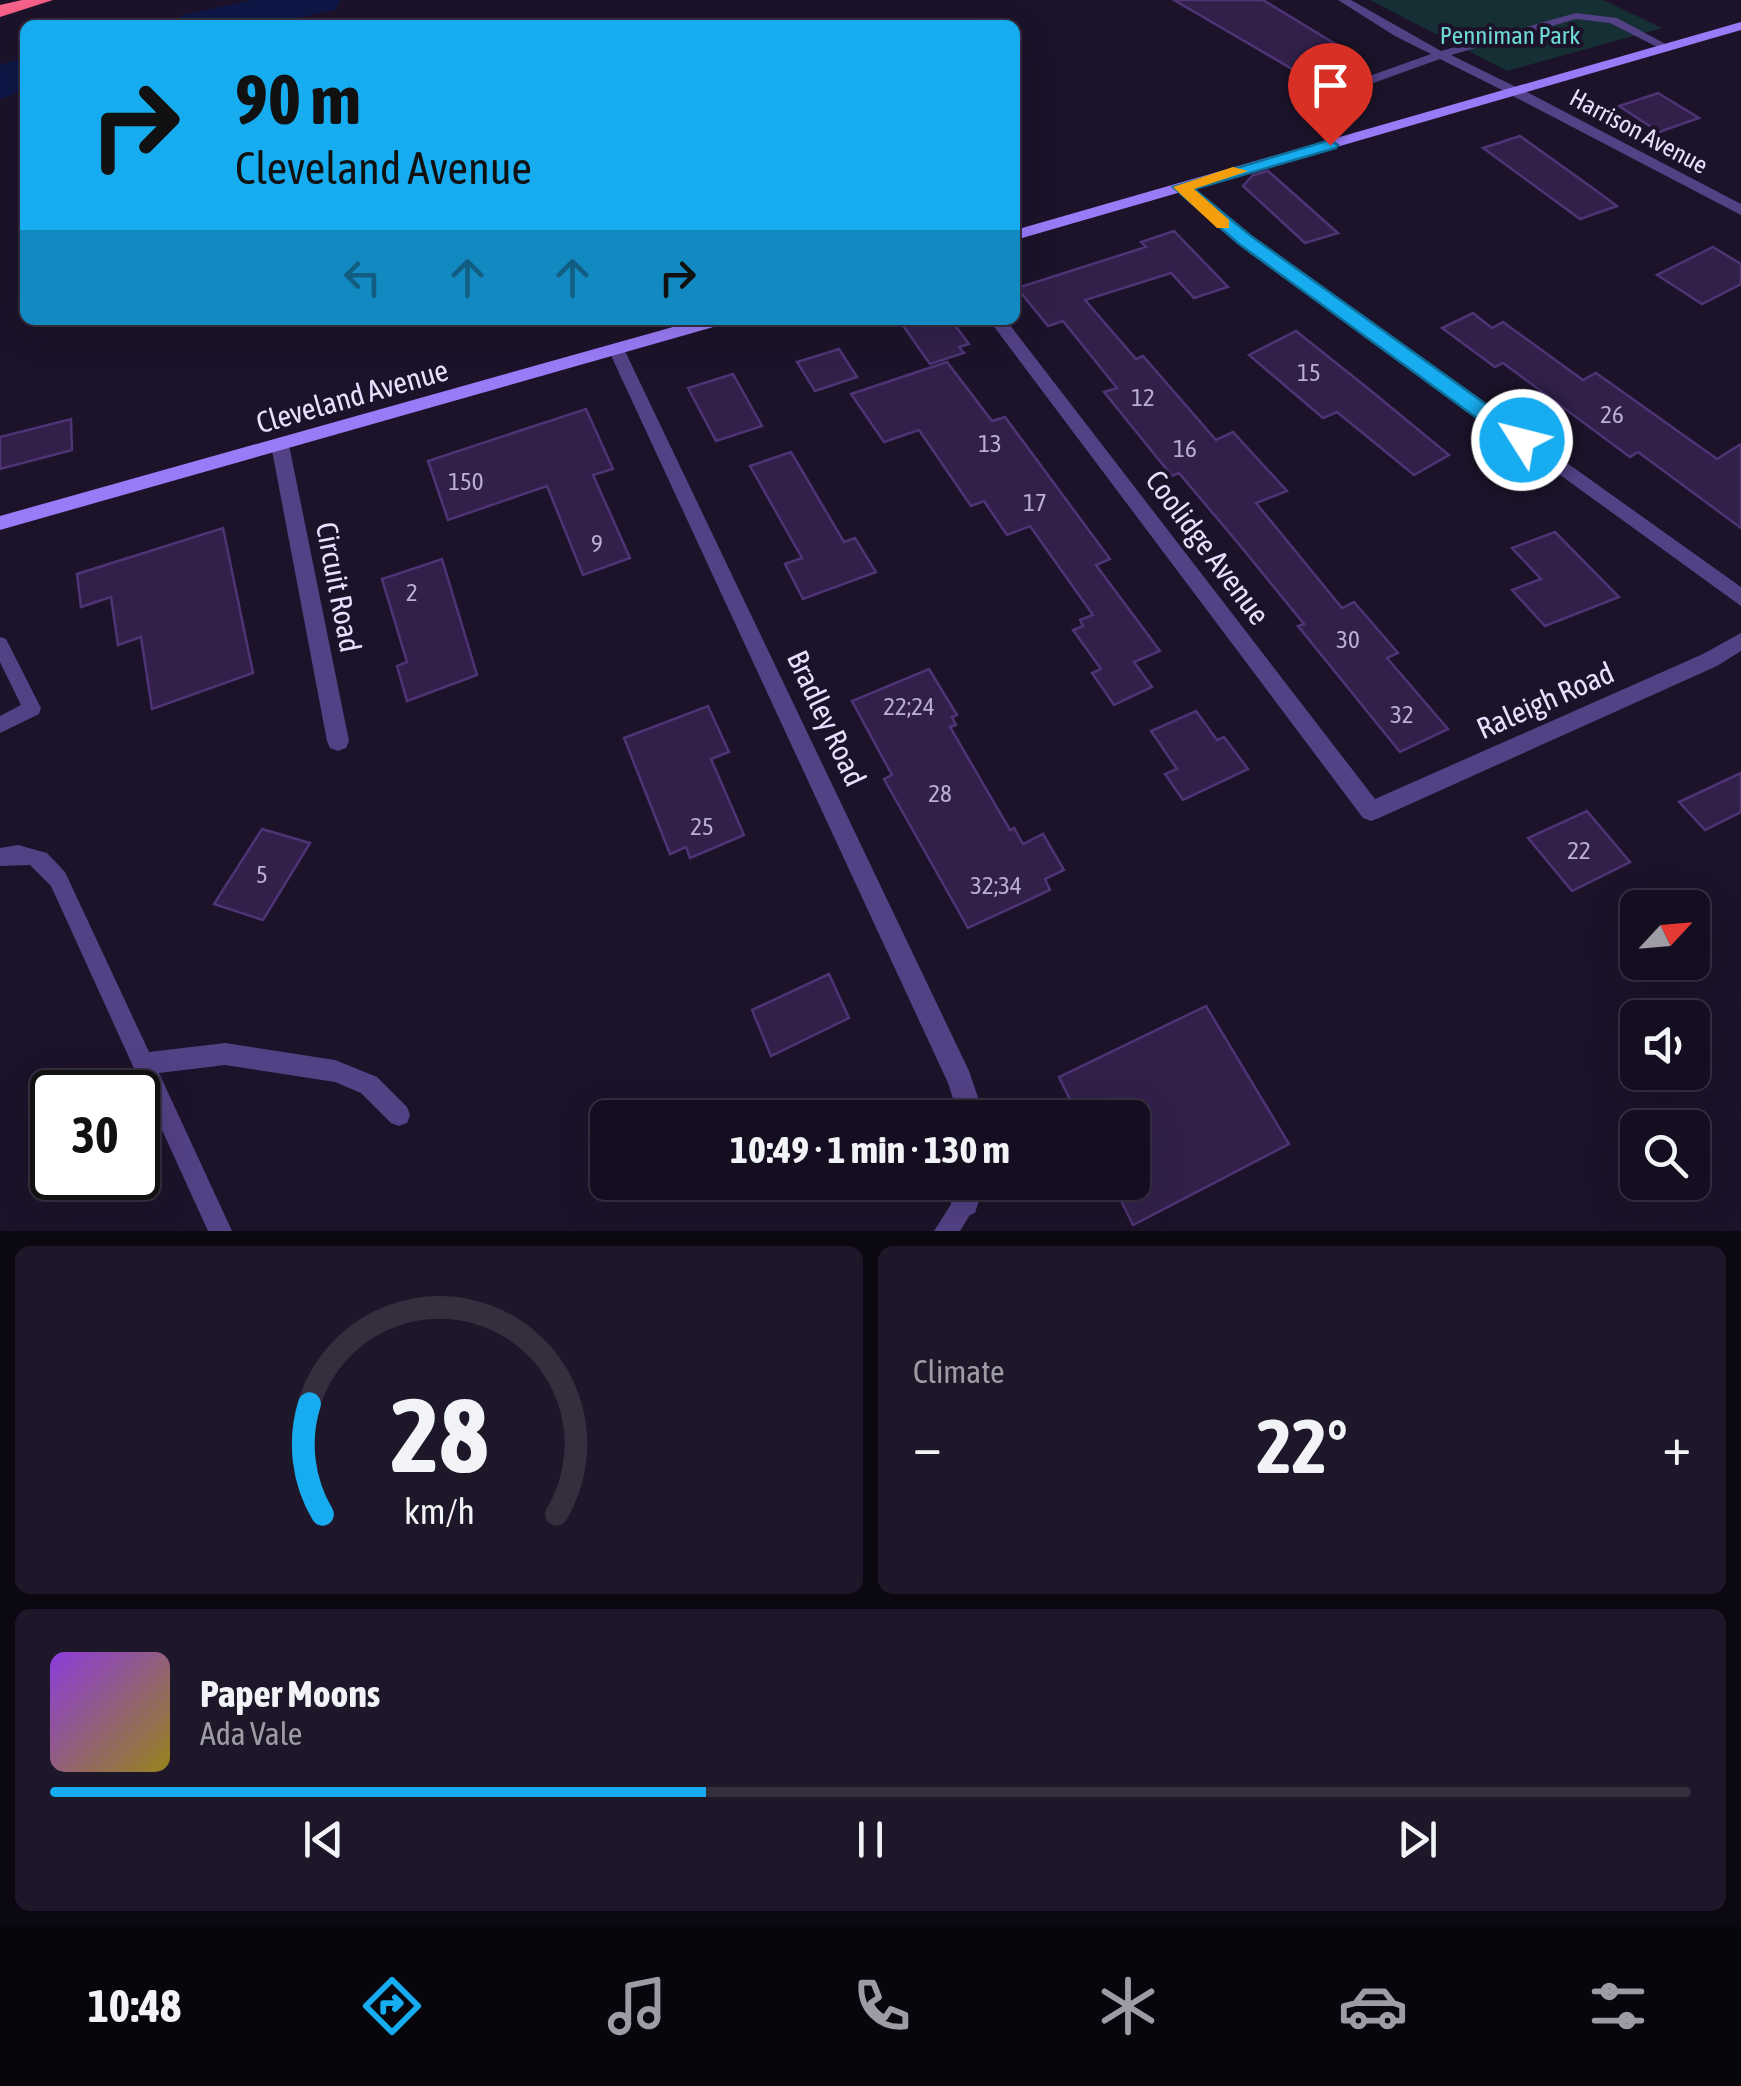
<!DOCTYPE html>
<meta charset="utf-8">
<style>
:root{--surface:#150e20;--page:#1e1729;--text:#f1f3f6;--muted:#9d9ca5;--line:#342e3e;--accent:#17acf0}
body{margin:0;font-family:"Asap Condensed",sans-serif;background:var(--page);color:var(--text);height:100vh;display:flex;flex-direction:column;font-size:38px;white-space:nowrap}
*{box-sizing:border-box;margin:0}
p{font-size:32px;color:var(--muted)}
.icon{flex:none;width:55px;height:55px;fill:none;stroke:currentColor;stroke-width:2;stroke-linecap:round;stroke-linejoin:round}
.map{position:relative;height:1231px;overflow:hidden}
.drawer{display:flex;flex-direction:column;gap:15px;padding:15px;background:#0c0812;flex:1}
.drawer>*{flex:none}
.top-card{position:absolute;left:20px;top:20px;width:1000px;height:305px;border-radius:15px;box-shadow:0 10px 40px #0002,0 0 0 2px var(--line);background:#17acf0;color:#111;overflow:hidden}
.needle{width:65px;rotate:64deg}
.controls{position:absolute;left:1620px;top:890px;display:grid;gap:20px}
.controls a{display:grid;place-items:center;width:90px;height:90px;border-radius:15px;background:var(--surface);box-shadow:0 10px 40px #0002,0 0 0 2px var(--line);font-size:50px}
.speed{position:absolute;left:30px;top:1070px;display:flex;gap:20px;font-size:50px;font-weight:700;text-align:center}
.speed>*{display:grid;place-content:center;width:130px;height:130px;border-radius:50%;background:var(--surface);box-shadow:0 10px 40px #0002,0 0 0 2px var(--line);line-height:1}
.speed .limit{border:5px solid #111;border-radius:15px;background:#fff;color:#111}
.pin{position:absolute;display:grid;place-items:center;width:85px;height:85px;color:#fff;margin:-102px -42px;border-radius:50% 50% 50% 0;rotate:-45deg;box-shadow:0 0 10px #0007}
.pin .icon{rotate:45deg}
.me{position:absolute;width:110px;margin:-55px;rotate:306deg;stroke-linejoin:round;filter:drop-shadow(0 0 8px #0008)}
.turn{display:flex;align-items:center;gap:35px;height:210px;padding:0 50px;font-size:45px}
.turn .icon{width:130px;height:130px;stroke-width:2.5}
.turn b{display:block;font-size:70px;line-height:85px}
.lanes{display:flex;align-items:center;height:95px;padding:0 50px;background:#0003;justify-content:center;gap:50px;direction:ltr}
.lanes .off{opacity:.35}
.big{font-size:75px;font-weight:700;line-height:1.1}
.drawer .card{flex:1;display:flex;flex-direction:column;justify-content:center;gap:15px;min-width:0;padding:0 35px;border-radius:15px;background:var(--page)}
.drawer .dial{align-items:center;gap:0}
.dial svg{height:260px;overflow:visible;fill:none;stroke:var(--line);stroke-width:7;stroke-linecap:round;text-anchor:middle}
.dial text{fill:var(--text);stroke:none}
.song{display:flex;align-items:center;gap:30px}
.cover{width:120px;height:120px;border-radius:15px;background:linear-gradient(135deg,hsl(270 70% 55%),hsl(50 70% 35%))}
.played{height:10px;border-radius:5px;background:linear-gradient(90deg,var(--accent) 40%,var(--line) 40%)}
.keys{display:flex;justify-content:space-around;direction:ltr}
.heat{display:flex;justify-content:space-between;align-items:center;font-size:55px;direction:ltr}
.drawer .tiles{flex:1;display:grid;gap:15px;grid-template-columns:1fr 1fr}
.card:last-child{grid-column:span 2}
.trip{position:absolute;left:590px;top:1100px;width:560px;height:100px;border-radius:15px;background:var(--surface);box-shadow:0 10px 40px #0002,0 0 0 2px var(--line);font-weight:700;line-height:100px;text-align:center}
.tabs{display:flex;height:160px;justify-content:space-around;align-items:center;background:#08060d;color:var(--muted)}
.tabs .icon{width:70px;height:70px}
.tabs .selected{color:var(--accent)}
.tabs b{font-size:45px;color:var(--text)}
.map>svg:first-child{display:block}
.green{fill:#162f34}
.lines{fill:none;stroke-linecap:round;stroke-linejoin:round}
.river{fill:#0f1747;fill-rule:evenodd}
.building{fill:#32204a;stroke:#4e3475;stroke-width:2.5}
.lane{fill:#534186;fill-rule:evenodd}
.street{fill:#534186;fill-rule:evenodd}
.secondary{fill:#997bf7;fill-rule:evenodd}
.highway{fill:#f56188;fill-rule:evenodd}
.route{fill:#17acf0;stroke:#0f709c;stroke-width:2.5}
.slow{fill:#f59e0b}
.labels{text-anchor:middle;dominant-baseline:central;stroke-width:8;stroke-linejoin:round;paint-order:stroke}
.far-park-label{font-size:25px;fill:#6ddad6;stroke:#1c132a}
.far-street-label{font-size:25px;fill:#e8defd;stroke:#1c132a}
.number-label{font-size:25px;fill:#baaed0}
.street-label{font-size:30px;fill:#e8defd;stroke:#1c132a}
</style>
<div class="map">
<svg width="1741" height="1231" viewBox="0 0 1741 1231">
<rect width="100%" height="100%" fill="#1c132a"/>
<path class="green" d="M1370,0H1603L1662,28L1507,71Z"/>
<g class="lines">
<g class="river">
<path d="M253,0H341L335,10L264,25H175L182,15Z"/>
<path d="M25,57V90L0,99V65Z"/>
</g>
</g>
<g class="building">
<path d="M1174,0H1263L1347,51L1299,73Z"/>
<path d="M1658,93L1699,118L1659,132L1619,106Z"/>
<path d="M1520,136L1594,189L1617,206L1580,219L1483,148Z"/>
<path d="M1268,171L1338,233L1305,243L1243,186L1253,175Z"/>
<path d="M1174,231L1228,287L1194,298L1171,273L1085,300L1136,359L1143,356L1216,440L1233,432L1287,491L1256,503L1342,608L1354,602L1398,653L1387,658L1448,729L1400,752L1298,626L1304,624L1243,549L1179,473L1172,476L1104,392L1117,388L1063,321L1048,326L1017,288L1146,247L1141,242Z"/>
<path d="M1713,247L1741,264V284L1702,304L1657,275Z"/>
<path d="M1473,313L1492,328L1503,322L1583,380L1596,373L1717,459L1741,444V528L1638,452L1630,457L1503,363L1495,367L1442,328Z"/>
<path d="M899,320H951L969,344L959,347L964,353L930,364Z"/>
<path d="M1296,331L1370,390L1449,455L1414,475L1337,412L1323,418L1249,355Z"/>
<path d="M839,349L857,377L815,391L797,362Z"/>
<path d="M947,362L992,421L1005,417L1110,559L1096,565L1160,651L1134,662L1152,687L1114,705L1092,673L1101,669L1073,630L1083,626L1080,620L1093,615L1030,526L1007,535L984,501L971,506L919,430L884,442L851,394Z"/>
<path d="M733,374L762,426L716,441L688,388Z"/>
<path d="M586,409L613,469L593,475L630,558L583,575L547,486L448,520L428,461Z"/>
<path d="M71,419L72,450L0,469V437Z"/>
<path d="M791,452L844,542L855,538L876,572L803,599L785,564L802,558L750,466Z"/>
<path d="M223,528L253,673L152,709L141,637L118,645L111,597L81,607L77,574Z"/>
<path d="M1555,532L1619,597L1545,626L1512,590L1541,579L1512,548Z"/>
<path d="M442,559L477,675L407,701L397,666L407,662L382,579Z"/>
<path d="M929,669L957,715L952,717L956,725L950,727L1010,830L1014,828L1023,844L1043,834L1064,870L1045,879L1050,890L968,928L884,779L892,775L852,701Z"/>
<path d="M708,706L729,752L711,759L744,835L690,858L686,847L670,854L624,738Z"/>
<path d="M1196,711L1217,740L1224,737L1248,769L1183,800L1165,774L1177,769L1151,731Z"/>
<path d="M1741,773V812L1705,830L1679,802Z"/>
<path d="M1587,811L1630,862L1572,891L1528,838Z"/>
<path d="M262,829L310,843L263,920L214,904Z"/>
<path d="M829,974L849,1018L771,1056L752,1010Z"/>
<path d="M1206,1006L1289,1144L1133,1225L1112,1182H1132V1118H1079L1059,1077Z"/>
</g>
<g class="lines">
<g class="lane">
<path d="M1338,0H1351L1441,51L1576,13L1617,18L1673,48L1663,50L1610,23L1576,19L1451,55L1520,89V95H1512L1440,59L1337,96L1333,95V89L1431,54L1395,36Z"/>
<path d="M0,637L6,639L41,708L39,714L0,733V716L21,705L0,662Z"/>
<path d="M18,845L47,853L65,872L149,1052L225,1043L335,1060L377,1077L407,1107L410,1115L407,1123L399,1126L391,1123L361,1093L335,1082L225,1065L159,1073L232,1231H208L51,886L30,865L0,866V848Z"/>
<path d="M965,1191L973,1195L977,1203L960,1231H934L957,1195Z"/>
</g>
<g class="street">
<path d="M1511,89H1521L1741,204V215L1511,95Z"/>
<path d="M1182,183L1250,237L1741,587V606L1240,243L1177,190V184Z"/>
<path d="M989,320H1006L1375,799L1703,654L1741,633V651L1717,666L1379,818L1371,821L1363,818Z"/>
<path d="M616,343L624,349L969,1071L985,1118H959L948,1083L608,349Z"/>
<path d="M280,438L289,445L349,741L346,748L338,751L330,748L327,741L271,445Z"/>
<path d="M958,1182H985L975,1213L965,1217L955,1213L951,1203Z"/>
</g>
<g class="secondary">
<path d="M1741,22V30L1015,240V230Z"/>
<path d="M698,320H726L724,324L0,530V516Z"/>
</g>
<path class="highway" d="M22,0H53L0,17V5Z"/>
</g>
<path class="route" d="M1330,140L1338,145L1336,148L1194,189L1251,236L1529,435V446H1515L1239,244L1173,187Z"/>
<path class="slow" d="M1233,167L1248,171L1194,189L1229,220V228H1217L1173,187Z"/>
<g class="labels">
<g class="far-park-label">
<text x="1510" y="35">Penniman Park</text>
</g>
<g class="far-street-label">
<text transform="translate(1639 131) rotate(28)">Harrison Avenue</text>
</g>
<g class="number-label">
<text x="1309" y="372">15</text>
<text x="1143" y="397">12</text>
<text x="1612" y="414">26</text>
<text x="990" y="443">13</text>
<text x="1185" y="448">16</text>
<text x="466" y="481">150</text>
<text x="1035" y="502">17</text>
<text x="597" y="543">9</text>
<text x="412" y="592">2</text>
<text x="1348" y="639">30</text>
<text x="909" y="706">22;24</text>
<text x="1402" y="714">32</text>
<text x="940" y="793">28</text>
<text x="702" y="826">25</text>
<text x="1579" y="850">22</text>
<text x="262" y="874">5</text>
<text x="996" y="885">32;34</text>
</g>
<g class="street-label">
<text transform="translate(352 396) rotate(-16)">Cleveland Avenue</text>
<text transform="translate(1208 547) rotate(53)">Coolidge Avenue</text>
<text transform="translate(339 587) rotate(79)">Circuit Road</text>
<text transform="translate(1545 700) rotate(-24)">Raleigh Road</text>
<text transform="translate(827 718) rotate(65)">Bradley Road</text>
</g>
</g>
</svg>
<div class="controls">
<a><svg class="needle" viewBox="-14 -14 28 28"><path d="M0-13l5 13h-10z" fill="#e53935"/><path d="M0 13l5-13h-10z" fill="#9d9ca5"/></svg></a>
<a><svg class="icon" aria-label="sound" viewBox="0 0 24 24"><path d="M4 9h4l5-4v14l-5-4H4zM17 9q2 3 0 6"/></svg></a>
<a><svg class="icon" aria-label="search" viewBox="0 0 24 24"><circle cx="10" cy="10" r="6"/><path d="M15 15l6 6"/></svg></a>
</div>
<div class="speed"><div class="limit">30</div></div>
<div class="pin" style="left:1330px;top:145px;background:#d93025"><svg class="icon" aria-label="arrive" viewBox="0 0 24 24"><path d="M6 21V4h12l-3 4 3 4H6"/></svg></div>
<svg class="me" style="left:1522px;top:440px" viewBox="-20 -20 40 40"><circle r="17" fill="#17acf0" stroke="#fff" stroke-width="3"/><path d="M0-11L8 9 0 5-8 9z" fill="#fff"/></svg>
<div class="trip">10:49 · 1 min · 130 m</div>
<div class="top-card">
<div class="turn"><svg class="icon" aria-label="right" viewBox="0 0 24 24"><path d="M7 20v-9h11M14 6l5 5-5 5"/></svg><div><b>90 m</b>Cleveland Avenue</div></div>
<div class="lanes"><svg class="icon off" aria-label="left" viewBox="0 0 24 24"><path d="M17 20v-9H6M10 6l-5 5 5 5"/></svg><svg class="icon off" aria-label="ahead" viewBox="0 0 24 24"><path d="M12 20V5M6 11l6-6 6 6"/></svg><svg class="icon off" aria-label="ahead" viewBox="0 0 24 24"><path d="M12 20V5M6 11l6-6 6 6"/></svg><svg class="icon" aria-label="right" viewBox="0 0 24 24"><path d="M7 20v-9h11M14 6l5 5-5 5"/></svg></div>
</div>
</div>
<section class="drawer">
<div class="tiles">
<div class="card dial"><svg viewBox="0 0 100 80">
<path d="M14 69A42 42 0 1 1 86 69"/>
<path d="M14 69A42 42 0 0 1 10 35" stroke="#17acf0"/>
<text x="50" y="56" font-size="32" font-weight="700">28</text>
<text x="50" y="72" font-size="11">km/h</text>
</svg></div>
<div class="card"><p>Climate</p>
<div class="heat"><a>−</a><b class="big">22°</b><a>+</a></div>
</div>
<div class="card">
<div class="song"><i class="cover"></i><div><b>Paper Moons</b><p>Ada Vale</p></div></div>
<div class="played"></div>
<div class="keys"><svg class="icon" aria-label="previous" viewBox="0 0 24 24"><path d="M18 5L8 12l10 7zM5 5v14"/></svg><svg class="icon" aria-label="pause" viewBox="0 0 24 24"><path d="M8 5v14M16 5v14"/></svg><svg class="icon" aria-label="next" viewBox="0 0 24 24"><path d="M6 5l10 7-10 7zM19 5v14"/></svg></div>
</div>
</div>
</section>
<nav class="tabs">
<b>10:48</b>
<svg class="icon selected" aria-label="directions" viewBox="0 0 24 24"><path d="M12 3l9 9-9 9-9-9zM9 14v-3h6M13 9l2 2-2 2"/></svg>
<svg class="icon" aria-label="music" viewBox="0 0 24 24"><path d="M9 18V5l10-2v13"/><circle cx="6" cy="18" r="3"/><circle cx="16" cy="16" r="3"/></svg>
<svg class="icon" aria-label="phone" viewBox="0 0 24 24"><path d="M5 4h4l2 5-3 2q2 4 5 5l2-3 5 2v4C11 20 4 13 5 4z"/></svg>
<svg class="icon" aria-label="climate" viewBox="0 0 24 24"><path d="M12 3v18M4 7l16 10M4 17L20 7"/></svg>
<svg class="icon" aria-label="car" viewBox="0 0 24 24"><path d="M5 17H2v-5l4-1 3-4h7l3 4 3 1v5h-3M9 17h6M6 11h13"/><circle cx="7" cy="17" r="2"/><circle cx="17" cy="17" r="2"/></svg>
<svg class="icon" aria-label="filters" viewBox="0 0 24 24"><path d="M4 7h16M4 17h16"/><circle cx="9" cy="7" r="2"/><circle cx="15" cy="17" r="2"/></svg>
</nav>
